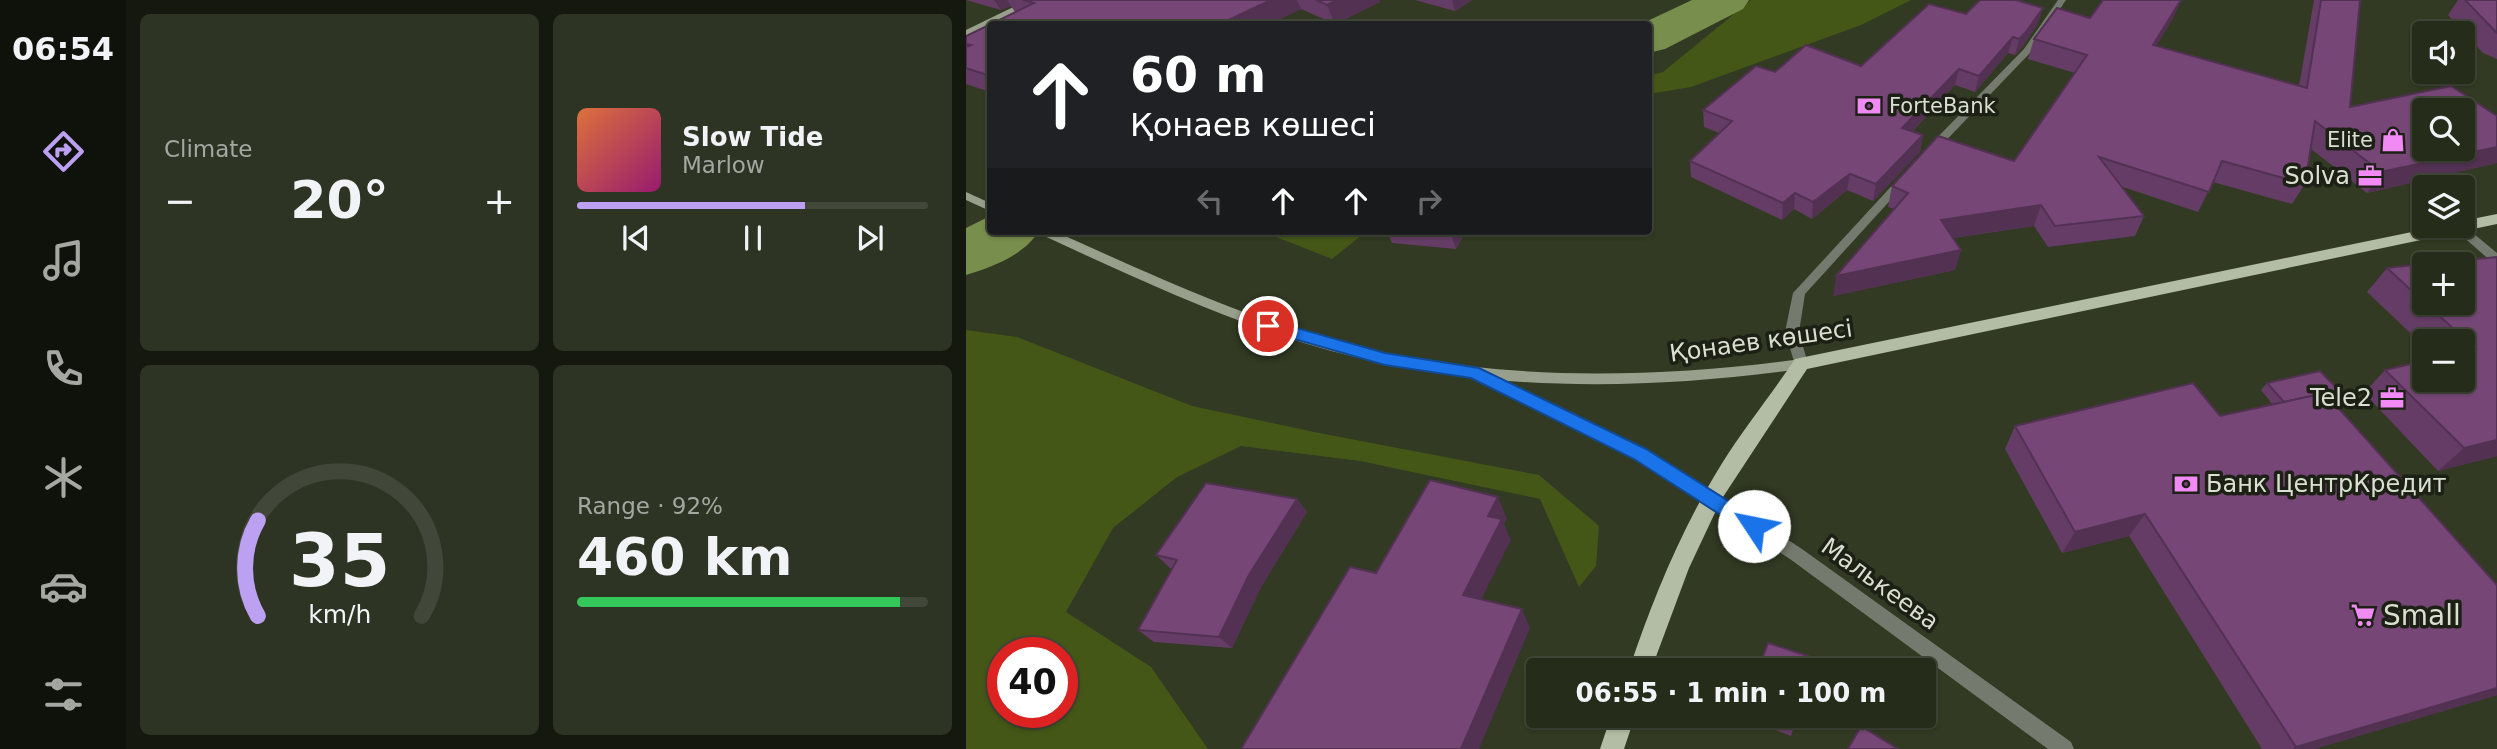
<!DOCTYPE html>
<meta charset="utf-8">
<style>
:root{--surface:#262c1a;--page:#2e3423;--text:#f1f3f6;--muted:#a4a7a2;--line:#424839;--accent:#bca0f2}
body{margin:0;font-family:"DejaVu Sans",sans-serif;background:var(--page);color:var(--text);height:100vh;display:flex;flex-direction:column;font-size:26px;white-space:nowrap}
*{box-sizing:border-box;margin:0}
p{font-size:23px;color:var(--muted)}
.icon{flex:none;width:38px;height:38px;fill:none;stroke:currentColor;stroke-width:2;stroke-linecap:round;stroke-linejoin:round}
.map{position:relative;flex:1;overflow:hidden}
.panel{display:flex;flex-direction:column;gap:14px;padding:14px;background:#15180e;width:840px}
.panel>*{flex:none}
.top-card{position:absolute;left:21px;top:21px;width:665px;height:214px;border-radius:7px;box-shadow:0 2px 5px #0004,0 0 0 2px var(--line);background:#202124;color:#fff;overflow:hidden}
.fabs{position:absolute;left:1446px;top:21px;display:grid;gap:14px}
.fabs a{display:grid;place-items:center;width:63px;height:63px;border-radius:7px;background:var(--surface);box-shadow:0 2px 5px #0004,0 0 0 2px var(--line);font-size:35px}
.speed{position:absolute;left:21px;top:637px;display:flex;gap:14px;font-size:35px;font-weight:700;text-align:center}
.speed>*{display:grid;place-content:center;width:91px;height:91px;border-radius:50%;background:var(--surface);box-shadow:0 2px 5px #0004,0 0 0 2px var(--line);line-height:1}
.speed .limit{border:10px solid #d22;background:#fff;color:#111}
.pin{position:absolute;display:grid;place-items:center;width:60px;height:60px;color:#fff;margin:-30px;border:4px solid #fff;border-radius:50%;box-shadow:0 2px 7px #0007}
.me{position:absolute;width:77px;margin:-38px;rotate:304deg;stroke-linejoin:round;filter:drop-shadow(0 0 5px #0008)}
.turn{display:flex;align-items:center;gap:24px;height:147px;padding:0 28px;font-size:32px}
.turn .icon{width:91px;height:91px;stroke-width:2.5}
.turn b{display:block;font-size:49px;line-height:60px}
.lanes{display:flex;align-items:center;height:66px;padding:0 28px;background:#0003;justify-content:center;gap:35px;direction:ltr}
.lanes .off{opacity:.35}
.big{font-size:52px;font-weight:800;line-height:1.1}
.panel .card{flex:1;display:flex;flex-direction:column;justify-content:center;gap:10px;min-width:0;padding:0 24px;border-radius:10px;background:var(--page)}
.panel .dial{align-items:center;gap:0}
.dial svg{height:182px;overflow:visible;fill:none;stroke:var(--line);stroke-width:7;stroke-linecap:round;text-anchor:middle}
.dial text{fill:var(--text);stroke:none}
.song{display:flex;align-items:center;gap:21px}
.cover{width:84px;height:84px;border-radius:10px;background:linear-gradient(135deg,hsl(20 70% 55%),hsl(320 70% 35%))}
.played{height:7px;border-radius:4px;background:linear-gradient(90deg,var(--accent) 65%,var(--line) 65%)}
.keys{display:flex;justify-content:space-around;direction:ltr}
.heat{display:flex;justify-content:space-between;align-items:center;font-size:38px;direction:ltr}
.charge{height:10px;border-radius:5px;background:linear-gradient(90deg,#34c759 92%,var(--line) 0)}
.panel .tiles{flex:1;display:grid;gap:14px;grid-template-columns:repeat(2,1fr)}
.trip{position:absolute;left:560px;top:658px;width:410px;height:70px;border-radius:7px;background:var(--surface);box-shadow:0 2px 5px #0004,0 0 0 2px var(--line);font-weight:800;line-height:70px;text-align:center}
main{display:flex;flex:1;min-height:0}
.menu{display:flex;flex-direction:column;width:126px;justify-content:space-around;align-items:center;background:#0f120a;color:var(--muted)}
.menu .icon{width:49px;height:49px}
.menu .selected{color:var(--accent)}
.menu b{font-size:32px;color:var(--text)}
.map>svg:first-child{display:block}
.green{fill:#445716;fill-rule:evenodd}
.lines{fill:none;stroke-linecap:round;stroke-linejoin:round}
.river{fill:#788e4c;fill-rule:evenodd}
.minor{fill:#757a6e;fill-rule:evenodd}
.tertiary{fill:#757a6e;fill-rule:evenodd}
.secondary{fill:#989f8d;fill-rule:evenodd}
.primary{fill:#b3bca4;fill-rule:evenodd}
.wall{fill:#653c65}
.shaded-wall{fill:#523153}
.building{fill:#754676;stroke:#523153;stroke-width:2;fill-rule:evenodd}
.route{fill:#1a73e8;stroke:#114b97;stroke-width:2}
.labels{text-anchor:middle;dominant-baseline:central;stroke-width:7;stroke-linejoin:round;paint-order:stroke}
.far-poi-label{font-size:21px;fill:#d9dfd1;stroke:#1c2015;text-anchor:start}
.poi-label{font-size:24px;fill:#d9dfd1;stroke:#1c2015;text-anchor:end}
.street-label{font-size:24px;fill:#d9dfd1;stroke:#1c2015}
.near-poi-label{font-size:28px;fill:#d9dfd1;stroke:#1c2015;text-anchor:start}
</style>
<main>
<nav class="menu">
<b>06:54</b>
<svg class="icon selected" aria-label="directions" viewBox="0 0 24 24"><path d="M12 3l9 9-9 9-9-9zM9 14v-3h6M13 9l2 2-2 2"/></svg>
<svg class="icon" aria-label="music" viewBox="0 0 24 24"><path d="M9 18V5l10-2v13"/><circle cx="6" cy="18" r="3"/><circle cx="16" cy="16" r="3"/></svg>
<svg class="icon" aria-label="phone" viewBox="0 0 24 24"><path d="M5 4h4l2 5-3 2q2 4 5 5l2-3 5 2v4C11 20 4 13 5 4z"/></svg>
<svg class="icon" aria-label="climate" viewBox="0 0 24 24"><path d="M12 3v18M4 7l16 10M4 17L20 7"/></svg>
<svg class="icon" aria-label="car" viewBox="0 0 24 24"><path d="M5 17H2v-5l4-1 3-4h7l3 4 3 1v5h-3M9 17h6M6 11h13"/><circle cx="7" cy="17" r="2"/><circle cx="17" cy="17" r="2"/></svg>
<svg class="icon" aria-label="filters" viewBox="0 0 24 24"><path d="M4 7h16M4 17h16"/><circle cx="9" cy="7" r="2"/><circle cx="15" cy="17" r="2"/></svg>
</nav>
<section class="panel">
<div class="tiles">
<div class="card"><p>Climate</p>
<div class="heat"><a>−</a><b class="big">20°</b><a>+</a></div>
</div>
<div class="card">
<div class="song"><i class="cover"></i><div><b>Slow Tide</b><p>Marlow</p></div></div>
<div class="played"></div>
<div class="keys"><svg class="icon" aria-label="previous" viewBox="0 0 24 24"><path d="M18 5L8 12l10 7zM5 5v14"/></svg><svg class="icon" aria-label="pause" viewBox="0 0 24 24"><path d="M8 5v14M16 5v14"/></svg><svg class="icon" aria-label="next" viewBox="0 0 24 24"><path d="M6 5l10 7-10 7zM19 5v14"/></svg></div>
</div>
<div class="card dial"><svg viewBox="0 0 100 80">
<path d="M14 69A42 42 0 1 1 86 69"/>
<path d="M14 69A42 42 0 0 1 14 27" stroke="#bca0f2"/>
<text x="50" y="56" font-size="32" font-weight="700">35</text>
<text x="50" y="72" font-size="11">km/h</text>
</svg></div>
<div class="card"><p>Range · 92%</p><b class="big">460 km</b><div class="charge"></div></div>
</div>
</section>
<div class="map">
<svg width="1531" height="749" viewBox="0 0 1531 749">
<rect width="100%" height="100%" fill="#323a23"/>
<g class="green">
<path d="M785,0H945L895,25L725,87L683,94L682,76L697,72Z"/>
<path d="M295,231H401L366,259Z"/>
<path d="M0,330L51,337L226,406L348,432L573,475L633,526L630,566L613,587L574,499L394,461L275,446L211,477L147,528L100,612L185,667L242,749H0ZM37,653H96V712H37Z"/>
</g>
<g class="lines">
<g class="river">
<path d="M726,0H783L777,9L699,49L682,53V24H675Z"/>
<path d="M24,216V231H73C58,255 27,267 0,275V228Z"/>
</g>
<g class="minor">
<path d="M1092,0H1100L1064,53L968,153H960V149L1058,49Z"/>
<path d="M936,178L942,181L940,183L839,294L833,332L842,364L840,368H830L819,332L827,293L932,179Z"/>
<path d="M1496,224L1531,253V264L1527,263L1486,227Z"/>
</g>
<path class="tertiary" d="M507,368L679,450L752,494L836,549L1105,742L1108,749H1082L824,559L740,504L669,458L502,377L500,373L502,369Z"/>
<g class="secondary">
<path d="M62,0H73L0,37V30Z"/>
<path d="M0,192L24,203V211L0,200Z"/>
<path d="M72,231H88C171,268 253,307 340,333C501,382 669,381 835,359L842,364L835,369C668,392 500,393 338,343C246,314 160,274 74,234Z"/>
</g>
<g class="primary">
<path d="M1531,214V224L841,369L755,500L723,568L685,670H663C686,600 716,528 755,465C778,428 805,395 829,359L1475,226H1496V221Z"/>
<path d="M645,716H669L658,749H634Z"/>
</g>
</g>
<g class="wall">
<path d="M0,0H413L414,2L369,24L335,9L304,24H24V92L0,84V36L49,12L45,6L35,10Z"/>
<path d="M449,0H506L489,11Z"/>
<path d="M1215,0L1207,18L1190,46L1333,86L1348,0H1394L1384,107L1531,116V163L1401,193L1344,148L1339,184L1326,204L1247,182L1232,212L1157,187L1178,216L1169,236L1082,247L1068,226L987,238L995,250L989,270L867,296L928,209L922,207L926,186L1048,161L1109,73L1062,59L1068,39L1124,18Z"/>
<path d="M1492,0H1531V59L1517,53L1482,15Z"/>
<path d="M1000,14L1072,24L1056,47L1049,55L1042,53L1009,92L989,85L946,132L957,135L954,152L907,201L881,190L846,219L828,209L816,220L725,177L724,161L753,133L738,127L737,110L809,72L895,66Z"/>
<path d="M421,231H500L490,249L426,243Z"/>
<path d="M1531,257V456L1472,471L1398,393L1419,370L1496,380V341H1458V346L1401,292L1421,268L1458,264V303H1496Z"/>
<path d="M1301,383L1380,398L1373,405L1370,406L1531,585V695L1348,749H1296L1163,536L1096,553L1039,449L1049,426L1254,416L1307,405L1295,390Z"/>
<path d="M331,499L341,512L295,587L266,648L188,642L172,630L206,569L204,568L190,555Z"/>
<path d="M779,716H831L825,736L779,718Z"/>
</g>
<g class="shaded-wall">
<path d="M28,0H41L45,6L35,10Z"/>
<path d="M305,0H331L335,9L304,24H254Z"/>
<path d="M371,0H413L414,2L369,24L361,5Z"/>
<path d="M486,0H506L489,11Z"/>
<path d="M1215,0L1207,18L1179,64L1187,45Z"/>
<path d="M1077,8L1072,24L1056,47L1049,55L1053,39Z"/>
<path d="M1047,37L1042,53L1009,92L1013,76Z"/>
<path d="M993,69L989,85L933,145L936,128Z"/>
<path d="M957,135L954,152L907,201L910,184Z"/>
<path d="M1531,147V163L1401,193L1415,172Z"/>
<path d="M884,174L881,190L846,219L847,202Z"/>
<path d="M829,193L828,209L816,220L817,203Z"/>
<path d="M1075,205L1068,226L970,240L975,220Z"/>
<path d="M486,231H500L490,249L485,234Z"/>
<path d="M995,250L989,270L867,296L870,276Z"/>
<path d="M1380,398L1373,405L1319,418L1325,411Z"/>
<path d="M1531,440V456L1472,471L1498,448Z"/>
<path d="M532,497L541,519L538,524L545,540L508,614L497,595L522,516Z"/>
<path d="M331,499L341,512L295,587L266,648L253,637L283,575Z"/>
<path d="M1179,514L1163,536L1096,553L1109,532Z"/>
<path d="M556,609L564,628L513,749H495Z"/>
<path d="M1531,688V695L1348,749H1326L1330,747Z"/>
</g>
<g class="building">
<path d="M57,0H305L254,24H24V76L0,68V47L5,45L0,44V36L68,3Z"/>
<path d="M350,0H371L361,5Z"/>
<path d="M1014,0H1050L1077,8L1060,32L1053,39L1047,37L1013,76L993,69L936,128L957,135L910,184L884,174L847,202L829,193L817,203L724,161L766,121L737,110L790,66L809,72L840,45L895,66L963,4L1000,14Z"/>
<path d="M1137,0H1215L1187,45L1341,88L1355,0H1394L1384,107L1485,86L1531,116V147L1415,172L1349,121L1339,184L1256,161L1243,192L1133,157L1178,216L1089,226L1075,205L975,220L995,250L870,276L942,193L926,186L972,136L1048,161L1121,55L1068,39L1091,8L1124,18ZM1458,110H1496V149H1458Z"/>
<path d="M1499,0H1531V33Z"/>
<path d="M454,231H486L485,234Z"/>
<path d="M1531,257V440L1498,448L1419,370L1458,361V380H1496V352L1510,349L1459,303H1496V264H1460Z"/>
<path d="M1458,264V302L1421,268Z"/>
<path d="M1354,371L1380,398L1366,401L1359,393L1318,402L1301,383Z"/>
<path d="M1227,383L1254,416L1359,393L1531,585V688L1330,747L1179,514L1109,532L1049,426Z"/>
<path d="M464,480L532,497L522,516L536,519L497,595L556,609L495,749H275L384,567L410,573Z"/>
<path d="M240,483L331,499L283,575L253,637L172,630L211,560L190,555Z"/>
<path d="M802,643L848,658L844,670H792Z"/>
<path d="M800,716H830L827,726Z"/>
<path d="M895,726L932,749H882Z"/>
</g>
<path class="route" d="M302,320L419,353L513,368L680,449L794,521L797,526L794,532L788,534L781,532L668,459L505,378L419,365L297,330L295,326Z"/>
<defs>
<g id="bank-bare" transform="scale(1.89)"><path d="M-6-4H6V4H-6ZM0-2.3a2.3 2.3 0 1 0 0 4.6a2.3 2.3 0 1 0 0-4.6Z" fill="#f18af4" stroke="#1c2015" stroke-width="2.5" paint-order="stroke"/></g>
<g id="shop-bare" transform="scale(1.89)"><path d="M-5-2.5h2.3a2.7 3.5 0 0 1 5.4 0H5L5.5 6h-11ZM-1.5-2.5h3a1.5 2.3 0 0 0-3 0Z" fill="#f18af4" stroke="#1c2015" stroke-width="2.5" paint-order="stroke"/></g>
<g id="office-bare" transform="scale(1.89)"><path d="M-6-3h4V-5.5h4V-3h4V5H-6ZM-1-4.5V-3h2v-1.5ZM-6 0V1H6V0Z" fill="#f18af4" stroke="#1c2015" stroke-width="2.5" paint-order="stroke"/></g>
<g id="supermarket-bare" transform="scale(1.89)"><path d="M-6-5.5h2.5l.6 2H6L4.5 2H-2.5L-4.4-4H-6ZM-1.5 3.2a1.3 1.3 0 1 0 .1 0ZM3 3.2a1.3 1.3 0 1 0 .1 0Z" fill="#f18af4" stroke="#1c2015" stroke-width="2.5" paint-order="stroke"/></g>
</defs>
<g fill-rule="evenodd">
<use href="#bank-bare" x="903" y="106"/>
<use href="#shop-bare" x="1427" y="140"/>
<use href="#office-bare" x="1404" y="176"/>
<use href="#office-bare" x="1426" y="398"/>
<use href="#bank-bare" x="1220" y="484"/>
<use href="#supermarket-bare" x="1397" y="615"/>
</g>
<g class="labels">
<g class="far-poi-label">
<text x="923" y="106">ForteBank</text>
<text x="1407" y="140" text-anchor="end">Elite</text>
</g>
<g class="poi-label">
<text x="1384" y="176">Solva</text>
<text x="1406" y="398">Tele2</text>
<text x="1240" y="484" text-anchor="start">Банк ЦентрКредит</text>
</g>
<g class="street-label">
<text transform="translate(795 341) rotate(-8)">Қонаев көшесі</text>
<text transform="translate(914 584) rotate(36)">Малькеева</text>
</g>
<g class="near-poi-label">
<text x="1417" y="615">Small</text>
</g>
</g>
</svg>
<div class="fabs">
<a><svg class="icon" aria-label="sound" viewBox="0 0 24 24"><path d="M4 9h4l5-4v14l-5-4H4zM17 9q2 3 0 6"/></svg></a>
<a><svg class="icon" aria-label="search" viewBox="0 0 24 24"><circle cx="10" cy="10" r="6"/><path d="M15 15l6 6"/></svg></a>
<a><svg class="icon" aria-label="layers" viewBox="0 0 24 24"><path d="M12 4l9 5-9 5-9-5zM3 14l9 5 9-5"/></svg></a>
<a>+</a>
<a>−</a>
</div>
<div class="speed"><div class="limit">40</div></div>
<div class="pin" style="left:302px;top:326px;background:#d93025"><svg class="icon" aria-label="arrive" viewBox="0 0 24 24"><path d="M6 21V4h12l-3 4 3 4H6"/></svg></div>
<svg class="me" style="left:788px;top:526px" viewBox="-20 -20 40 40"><circle r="19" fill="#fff"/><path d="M0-13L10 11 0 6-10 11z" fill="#1a73e8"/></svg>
<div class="trip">06:55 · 1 min · 100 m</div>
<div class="top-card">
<div class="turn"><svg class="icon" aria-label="ahead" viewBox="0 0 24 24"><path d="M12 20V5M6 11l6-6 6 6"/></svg><div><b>60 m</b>Қонаев көшесі</div></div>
<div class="lanes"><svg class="icon off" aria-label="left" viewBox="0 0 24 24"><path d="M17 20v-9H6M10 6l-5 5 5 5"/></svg><svg class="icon" aria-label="ahead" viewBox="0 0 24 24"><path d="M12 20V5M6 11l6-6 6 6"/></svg><svg class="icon" aria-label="ahead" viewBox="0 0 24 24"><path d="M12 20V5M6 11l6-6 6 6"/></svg><svg class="icon off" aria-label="right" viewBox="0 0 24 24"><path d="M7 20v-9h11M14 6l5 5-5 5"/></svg></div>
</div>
</div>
</main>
